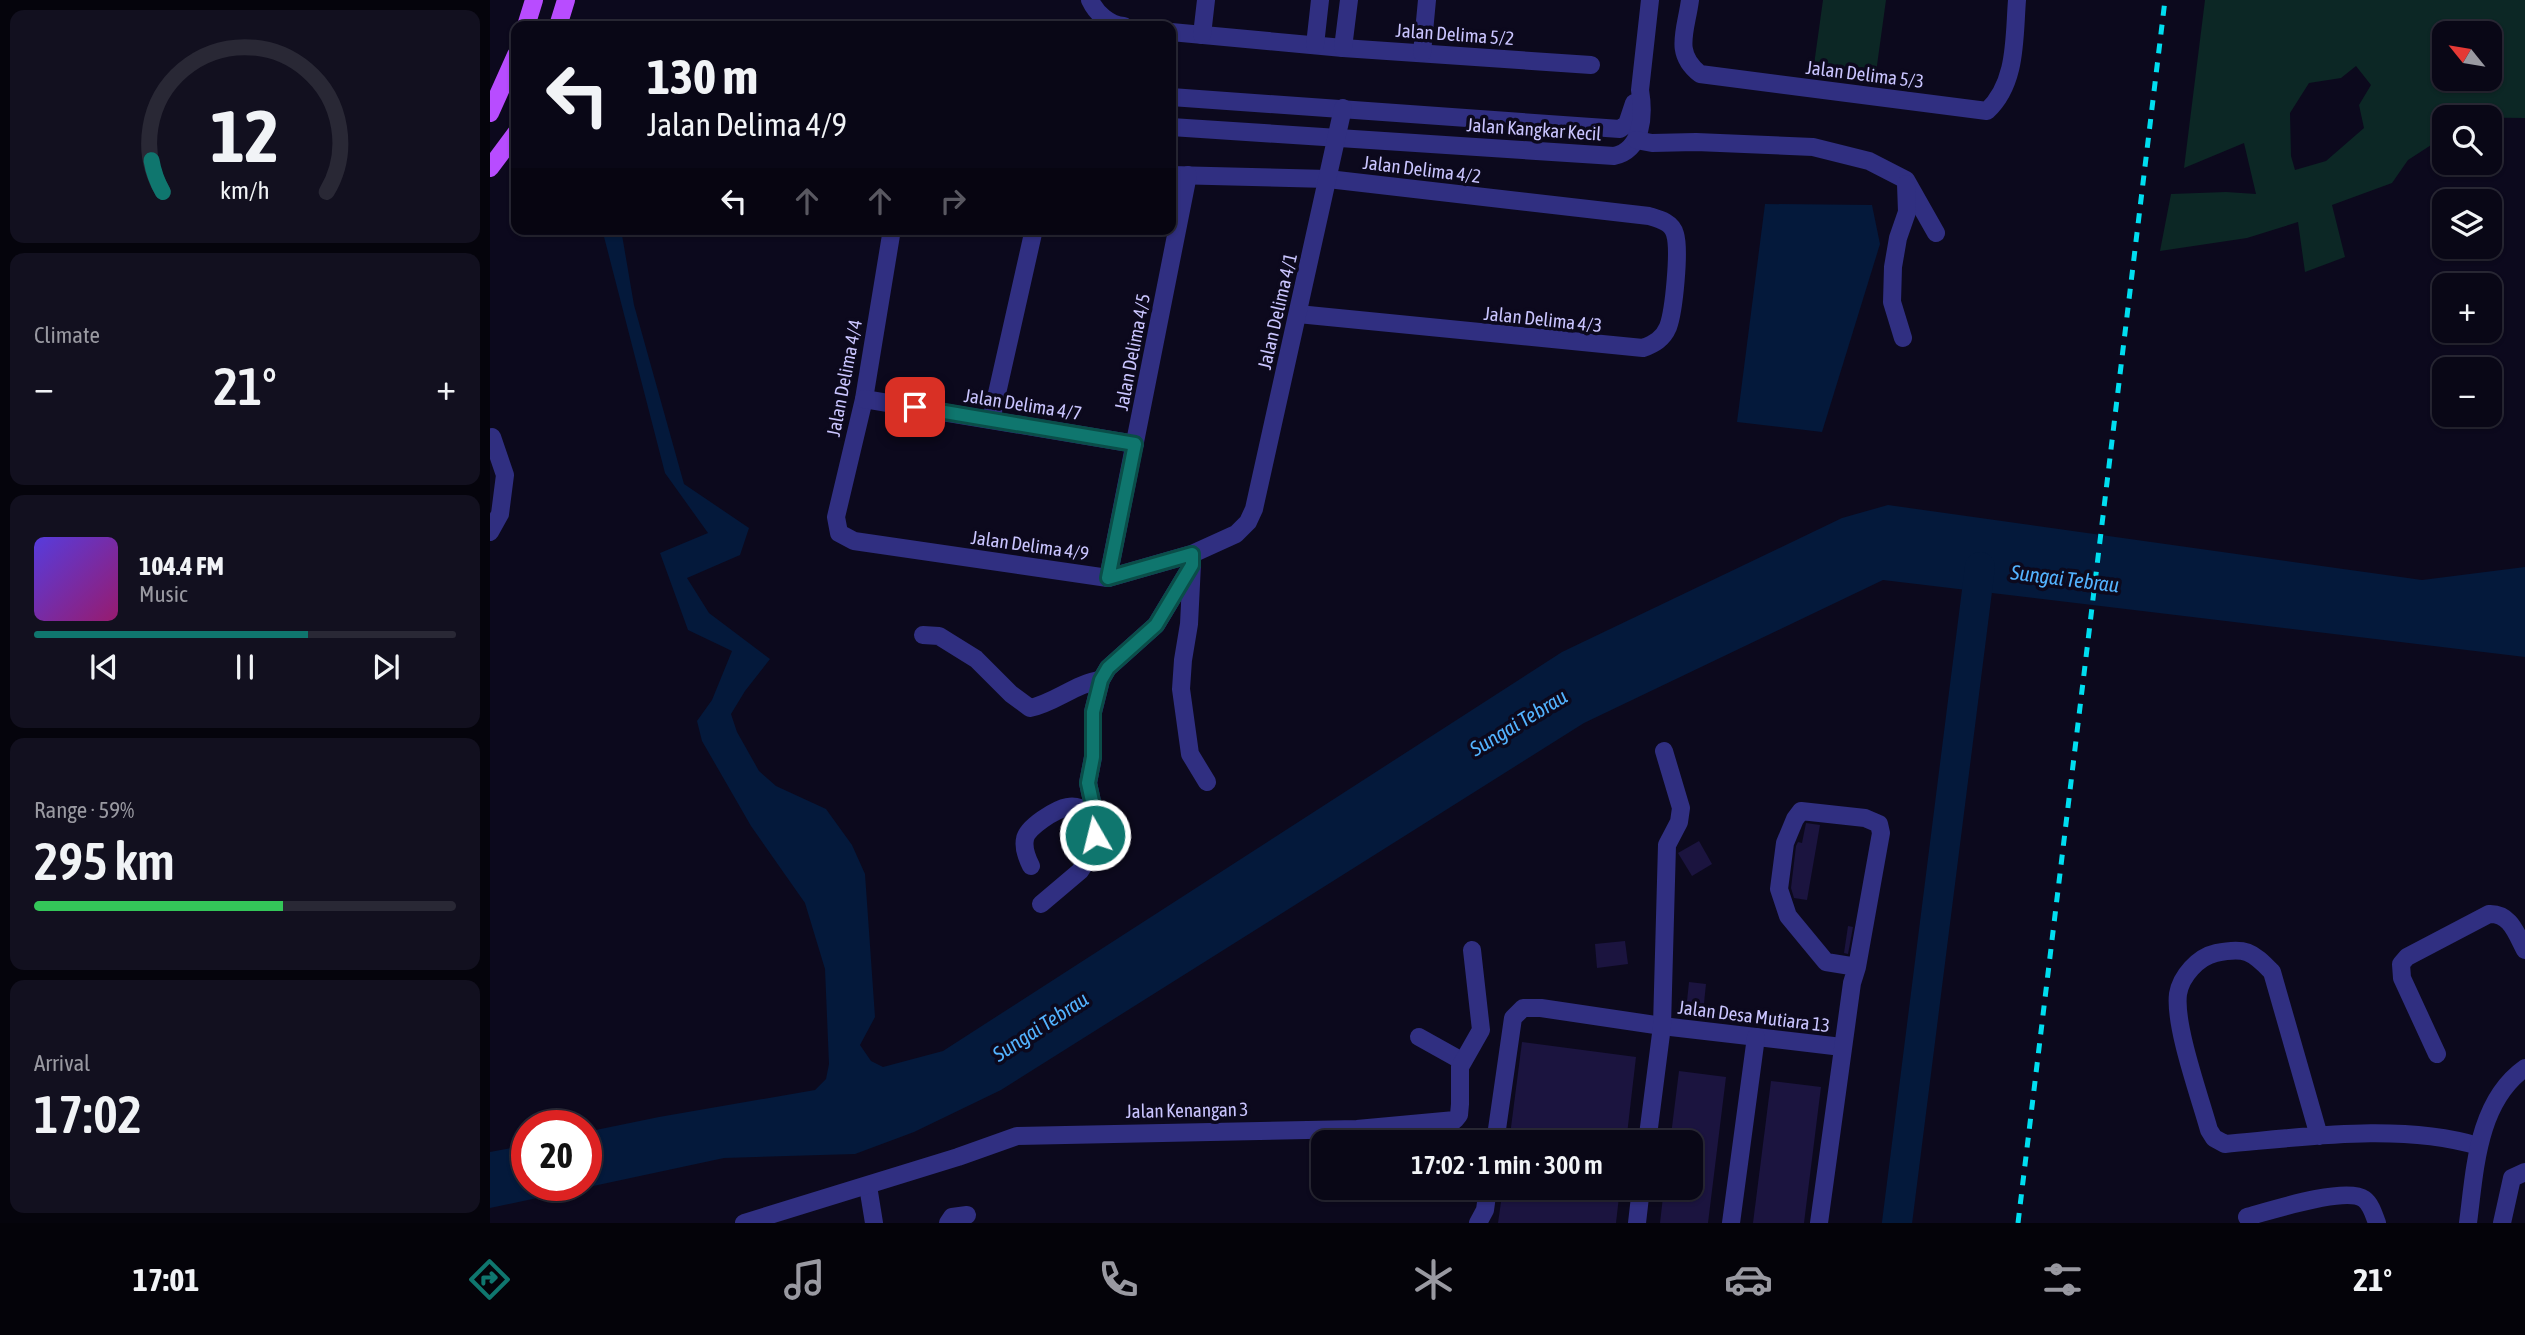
<!DOCTYPE html>
<meta charset="utf-8">
<style>
:root{--surface:#090716;--page:#12101f;--text:#f1f3f6;--muted:#9999a1;--line:#292835;--accent:#0f766e}
body{margin:0;font-family:"Asap Condensed",sans-serif;background:var(--page);color:var(--text);height:100vh;display:flex;flex-direction:column;font-size:26px;white-space:nowrap}
*{box-sizing:border-box;margin:0}
p{font-size:23px;color:var(--muted)}
.icon{flex:none;width:38px;height:38px;fill:none;stroke:currentColor;stroke-width:2;stroke-linecap:round;stroke-linejoin:round}
.map{position:relative;flex:1;overflow:hidden}
.details{display:flex;flex-direction:column;gap:10px;padding:10px;background:#05040c;width:490px}
.details>*{flex:none}
.banner{position:absolute;left:21px;top:21px;width:665px;height:214px;border-radius:14px;box-shadow:0 2px 5px #0004,0 0 0 2px var(--line);background:#090716;color:var(--text);overflow:hidden}
.needle{width:46px;rotate:300deg}
.tools{position:absolute;left:1942px;top:21px;display:grid;gap:14px}
.tools a{display:grid;place-items:center;width:70px;height:70px;border-radius:14px;background:var(--surface);box-shadow:0 2px 5px #0004,0 0 0 2px var(--line);font-size:35px}
.speed{position:absolute;left:21px;top:1110px;display:flex;gap:14px;font-size:35px;font-weight:700;text-align:center}
.speed>*{display:grid;place-content:center;width:91px;height:91px;border-radius:50%;background:var(--surface);box-shadow:0 2px 5px #0004,0 0 0 2px var(--line);line-height:1}
.speed .limit{border:10px solid #d22;background:#fff;color:#111}
.pin{position:absolute;display:grid;place-items:center;width:60px;height:60px;color:#fff;margin:-30px;border-radius:14px;box-shadow:0 4px 10px #0006}
.me{position:absolute;width:77px;margin:-38px;rotate:352deg;stroke-linejoin:round;filter:drop-shadow(0 0 5px #0008)}
.turn{display:flex;align-items:center;gap:24px;height:147px;padding:0 21px;font-size:32px}
.turn .icon{width:91px;height:91px;stroke-width:2.5}
.turn b{display:block;font-size:49px;line-height:60px}
.lanes{display:flex;align-items:center;height:66px;padding:0 21px;background:#0003;justify-content:center;gap:35px;direction:ltr}
.lanes .off{opacity:.35}
.big{font-size:52px;font-weight:600;line-height:1.1}
.details .tile{flex:1;display:flex;flex-direction:column;justify-content:center;gap:10px;min-width:0;padding:0 24px;border-radius:14px;background:var(--page)}
.details .dial{align-items:center;gap:0}
.dial svg{height:182px;overflow:visible;fill:none;stroke:var(--line);stroke-width:7;stroke-linecap:round;text-anchor:middle}
.dial text{fill:var(--text);stroke:none}
.song{display:flex;align-items:center;gap:21px}
.cover{width:84px;height:84px;border-radius:10px;background:linear-gradient(135deg,hsl(250 70% 55%),hsl(320 70% 35%))}
.played{height:7px;border-radius:4px;background:linear-gradient(90deg,var(--accent) 65%,var(--line) 65%)}
.keys{display:flex;justify-content:space-around;direction:ltr}
.heat{display:flex;justify-content:space-between;align-items:center;font-size:38px;direction:ltr}
.charge{height:10px;border-radius:5px;background:linear-gradient(90deg,#34c759 59%,var(--line) 0)}
.trip{position:absolute;left:821px;top:1130px;width:392px;height:70px;border-radius:14px;background:var(--surface);box-shadow:0 2px 5px #0004,0 0 0 2px var(--line);font-weight:600;line-height:70px;text-align:center}
.menu{display:flex;height:112px;justify-content:space-around;align-items:center;background:#040309;color:var(--muted)}
.menu .icon{width:49px;height:49px}
.menu .current{color:var(--accent)}
.menu b{font-size:32px;color:var(--text)}
main{display:flex;flex:1;min-height:0}
.map>svg:first-child{display:block}
.green{fill:#0c2725;fill-rule:evenodd}
.water{fill:#04193b}
.lines{fill:none;stroke-linecap:round;stroke-linejoin:round}
.river{stroke:#04193b;stroke-width:30}
.building{fill:#1b143f}
.minor{stroke:#302f81;stroke-width:18}
.major{stroke:#b84cff;stroke-width:18}
.rail{stroke:#00def0;stroke-width:5;stroke-dasharray:10 9;stroke-linecap:butt}
.route-casing{stroke:#0a4d48;stroke-width:18}
.route{stroke:#0f766e;stroke-width:12}
.labels{text-anchor:middle;dominant-baseline:central;stroke-width:7;stroke-linejoin:round;paint-order:stroke}
.street-label{font-size:19px;fill:#cac5ff;stroke:#0c091d}
.water-label{font-size:21px;font-style:italic;fill:#53b3ff;stroke:#0c091d}
</style>
<main>
<section class="details">
<div class="tile dial"><svg viewBox="0 0 100 80">
<path d="M14 69A42 42 0 1 1 86 69"/>
<path d="M14 69A42 42 0 0 1 9 55" stroke="#0f766e"/>
<text x="50" y="56" font-size="32" font-weight="700">12</text>
<text x="50" y="72" font-size="11">km/h</text>
</svg></div>
<div class="tile"><p>Climate</p>
<div class="heat"><a>−</a><b class="big">21°</b><a>+</a></div>
</div>
<div class="tile">
<div class="song"><i class="cover"></i><div><b>104.4 FM</b><p>Music</p></div></div>
<div class="played"></div>
<div class="keys"><svg class="icon" aria-label="previous" viewBox="0 0 24 24"><path d="M18 5L8 12l10 7zM5 5v14"/></svg><svg class="icon" aria-label="pause" viewBox="0 0 24 24"><path d="M8 5v14M16 5v14"/></svg><svg class="icon" aria-label="next" viewBox="0 0 24 24"><path d="M6 5l10 7-10 7zM19 5v14"/></svg></div>
</div>
<div class="tile"><p>Range · 59%</p><b class="big">295 km</b><div class="charge"></div></div>
<div class="tile"><p>Arrival</p><b class="big">17:02</b></div>
</section>
<div class="map">
<svg width="2035" height="1223" viewBox="0 0 2035 1223">
<rect width="100%" height="100%" fill="#0c091d"/>
<g class="green">
<path d="M1333,0H1396L1385,80L1323,72Z"/>
<path d="M1715,0H2035V118L1955,117V136L1918,160L1902,183L1842,205L1855,257L1815,272L1808,222L1757,238L1670,251L1681,194L1736,192L1766,194L1754,143L1694,168ZM1955,33H2000V79H1955ZM1866,66L1881,85L1869,105L1874,128L1836,161L1805,170L1801,156L1800,113L1819,83L1851,78Z"/>
</g>
<g class="water">
<path d="M1275,204L1382,205L1390,244L1332,432L1247,422Z"/>
<path d="M112,229H131L144,305L194,484L259,528L250,555L197,578L219,613L280,659L255,691L241,714L247,732L269,771L286,786L336,809L362,845L375,874L385,1017L370,1045L381,1061L393,1067L453,1051L1072,652L1352,518L1398,505L1932,580L2035,567V657L1393,580L1094,723L511,1090L424,1132L365,1154L234,1158L0,1208V1152L37,1145V1185H96V1132L169,1117L325,1090L336,1079L339,1064L335,969L315,903L261,826L212,741L207,721L222,700L242,651L198,630L170,553L218,533L175,473Z"/>
</g>
<g class="lines">
<path class="river" d="M1407,1223L1490,567"/>
</g>
<g class="building">
<path d="M1316,823L1330,825L1317,900L1304,898L1301,888L1306,846L1308,842L1312,843Z"/>
<path d="M1209,841L1222,864L1202,876L1188,853Z"/>
<path d="M1358,926L1363,927L1358,954L1354,953Z"/>
<path d="M1135,941L1138,964L1107,968L1105,944Z"/>
<path d="M1199,982L1216,984L1213,1013L1196,1011Z"/>
<path d="M1032,1042L1146,1057L1136,1143H1019Z"/>
<path d="M1189,1071L1236,1077L1218,1223H1170L1174,1188H1200V1143H1180Z"/>
<path d="M1281,1081L1331,1087L1314,1223H1263Z"/>
<path d="M1013,1188H1130L1126,1223H1008Z"/>
</g>
<g class="lines">
<g class="minor">
<path d="M600,0C606,13 619,25 634,26"/>
<path d="M1200,0C1196,31 1183,53 1210,74L1497,111C1527,83 1524,38 1527,0"/>
<path d="M681,32L853,48L1101,65"/>
<path d="M712,35L716,0"/>
<path d="M825,45L830,0"/>
<path d="M853,48L859,0"/>
<path d="M932,53L937,0"/>
<path d="M681,97L1130,129L1137,124L1144,103"/>
<path d="M681,127L1124,156C1153,150 1154,114 1150,90L1160,0"/>
<path d="M1146,140L1162,143L1206,142L1323,147L1379,161L1416,180L1446,233"/>
<path d="M681,175L838,179L1159,216C1169,219 1182,222 1185,234C1190,250 1184,311 1178,327C1173,339 1164,344 1153,348L808,314"/>
<path d="M402,229L374,399L346,517L349,533L364,541L618,578L702,554L746,534L758,522L764,509L853,108"/>
<path d="M1413,338L1402,302L1403,267L1408,238L1417,212L1416,184"/>
<path d="M374,399L645,444"/>
<path d="M501,420L544,229"/>
<path d="M0,532L10,514L15,475L2,437"/>
<path d="M702,564L699,624L693,660L691,689L700,754L717,782"/>
<path d="M618,578L698,175"/>
<path d="M433,635L449,636L486,659L521,694L540,708C565,703 586,683 611,680"/>
<path d="M541,866C537,858 533,848 535,839C537,827 566,809 578,807C588,805 597,811 605,815"/>
<path d="M551,904L590,871L602,853L605,835V815L598,783L603,757V712L611,680L618,668L666,625L702,565"/>
<path d="M929,1037L972,1061"/>
<path d="M1947,1054L1912,978L1911,964L1917,957L1999,914C2020,913 2026,933 2035,950"/>
<path d="M1829,1136L1782,972C1762,951 1755,947 1726,953C1708,957 1691,976 1688,994C1684,1026 1710,1097 1719,1130L1724,1138L1735,1144C1815,1137 1911,1123 1988,1146"/>
<path d="M1005,1143L1023,1018L1033,1008H1051L1172,1026L1352,1047"/>
<path d="M1157,1143L1172,1026L1177,845L1189,822L1191,808L1174,751"/>
<path d="M378,1186L384,1223"/>
<path d="M1757,1217C1779,1211 1856,1186 1874,1199C1881,1204 1884,1215 1887,1223"/>
<path d="M254,1223L468,1157L527,1136L867,1129L965,1120L969,1115L970,1104V1067L991,1030L982,950"/>
<path d="M458,1223L462,1217L477,1215"/>
<path d="M988,1223L995,1210L998,1188"/>
<path d="M1147,1223L1151,1188"/>
<path d="M1241,1223L1266,1037"/>
<path d="M1329,1223L1362,983L1367,967L1391,833L1389,824L1375,818L1311,811L1305,819L1295,843L1289,889L1298,916L1336,962L1367,967"/>
<path d="M1978,1223C1985,1170 1987,1102 2035,1068"/>
<path d="M2012,1223L2022,1178L2035,1172"/>
</g>
<g class="major">
<path d="M36,26L44,0"/>
<path d="M68,26L76,0"/>
<path d="M0,113L26,55"/>
<path d="M0,168L26,133"/>
</g>
<path class="rail" d="M1528,1223L1675,0"/>
</g>
<g class="lines">
<g class="route-casing">
<path id="route" d="M425,407L645,444L618,578L702,554V565L666,625L618,668L611,680L603,712V757L598,783L605,815V835"/>
</g>
<use href="#route" class="route"/>
</g>
<g class="labels">
<g class="street-label">
<text transform="translate(965 34) rotate(4)">Jalan Delima 5/2</text>
<text transform="translate(1375 74) rotate(7)">Jalan Delima 5/3</text>
<text transform="translate(1044 129) rotate(4)">Jalan Kangkar Kecil</text>
<text transform="translate(932 169) rotate(7)">Jalan Delima 4/2</text>
<text transform="translate(787 311) rotate(-77)">Jalan Delima 4/1</text>
<text transform="translate(1053 319) rotate(6)">Jalan Delima 4/3</text>
<text transform="translate(642 352) rotate(-79)">Jalan Delima 4/5</text>
<text transform="translate(354 378) rotate(-79)">Jalan Delima 4/4</text>
<text transform="translate(533 404) rotate(9)">Jalan Delima 4/7</text>
<text transform="translate(540 545) rotate(8)">Jalan Delima 4/9</text>
<text transform="translate(1264 1016) rotate(7)">Jalan Desa Mutiara 13</text>
<text transform="translate(697 1110) rotate(-1)">Jalan Kenangan 3</text>
</g>
<g class="water-label">
<text transform="translate(1575 578) rotate(7)">Sungai Tebrau</text>
<text transform="translate(1028 722) rotate(-31)">Sungai Tebrau</text>
<text transform="translate(550 1026) rotate(-33)">Sungai Tebrau</text>
</g>
</g>
</svg>
<div class="tools">
<a><svg class="needle" viewBox="-14 -14 28 28"><path d="M0-13l5 13h-10z" fill="#e53935"/><path d="M0 13l5-13h-10z" fill="#9999a1"/></svg></a>
<a><svg class="icon" aria-label="search" viewBox="0 0 24 24"><circle cx="10" cy="10" r="6"/><path d="M15 15l6 6"/></svg></a>
<a><svg class="icon" aria-label="layers" viewBox="0 0 24 24"><path d="M12 4l9 5-9 5-9-5zM3 14l9 5 9-5"/></svg></a>
<a>+</a>
<a>−</a>
</div>
<div class="speed"><div class="limit">20</div></div>
<div class="pin" style="left:425px;top:407px;background:#d93025"><svg class="icon" aria-label="arrive" viewBox="0 0 24 24"><path d="M6 21V4h12l-3 4 3 4H6"/></svg></div>
<svg class="me" style="left:605px;top:835px" viewBox="-20 -20 40 40"><circle r="17" fill="#0f766e" stroke="#fff" stroke-width="3"/><path d="M0-11L8 9 0 5-8 9z" fill="#fff"/></svg>
<div class="trip">17:02 · 1 min · 300 m</div>
<div class="banner">
<div class="turn"><svg class="icon" aria-label="left" viewBox="0 0 24 24"><path d="M17 20v-9H6M10 6l-5 5 5 5"/></svg><div><b>130 m</b>Jalan Delima 4/9</div></div>
<div class="lanes"><svg class="icon" aria-label="left" viewBox="0 0 24 24"><path d="M17 20v-9H6M10 6l-5 5 5 5"/></svg><svg class="icon off" aria-label="ahead" viewBox="0 0 24 24"><path d="M12 20V5M6 11l6-6 6 6"/></svg><svg class="icon off" aria-label="ahead" viewBox="0 0 24 24"><path d="M12 20V5M6 11l6-6 6 6"/></svg><svg class="icon off" aria-label="right" viewBox="0 0 24 24"><path d="M7 20v-9h11M14 6l5 5-5 5"/></svg></div>
</div>
</div>
</main>
<nav class="menu">
<b>17:01</b>
<svg class="icon current" aria-label="directions" viewBox="0 0 24 24"><path d="M12 3l9 9-9 9-9-9zM9 14v-3h6M13 9l2 2-2 2"/></svg>
<svg class="icon" aria-label="music" viewBox="0 0 24 24"><path d="M9 18V5l10-2v13"/><circle cx="6" cy="18" r="3"/><circle cx="16" cy="16" r="3"/></svg>
<svg class="icon" aria-label="phone" viewBox="0 0 24 24"><path d="M5 4h4l2 5-3 2q2 4 5 5l2-3 5 2v4C11 20 4 13 5 4z"/></svg>
<svg class="icon" aria-label="climate" viewBox="0 0 24 24"><path d="M12 3v18M4 7l16 10M4 17L20 7"/></svg>
<svg class="icon" aria-label="car" viewBox="0 0 24 24"><path d="M5 17H2v-5l4-1 3-4h7l3 4 3 1v5h-3M9 17h6M6 11h13"/><circle cx="7" cy="17" r="2"/><circle cx="17" cy="17" r="2"/></svg>
<svg class="icon" aria-label="filters" viewBox="0 0 24 24"><path d="M4 7h16M4 17h16"/><circle cx="9" cy="7" r="2"/><circle cx="15" cy="17" r="2"/></svg>
<b>21°</b>
</nav>
